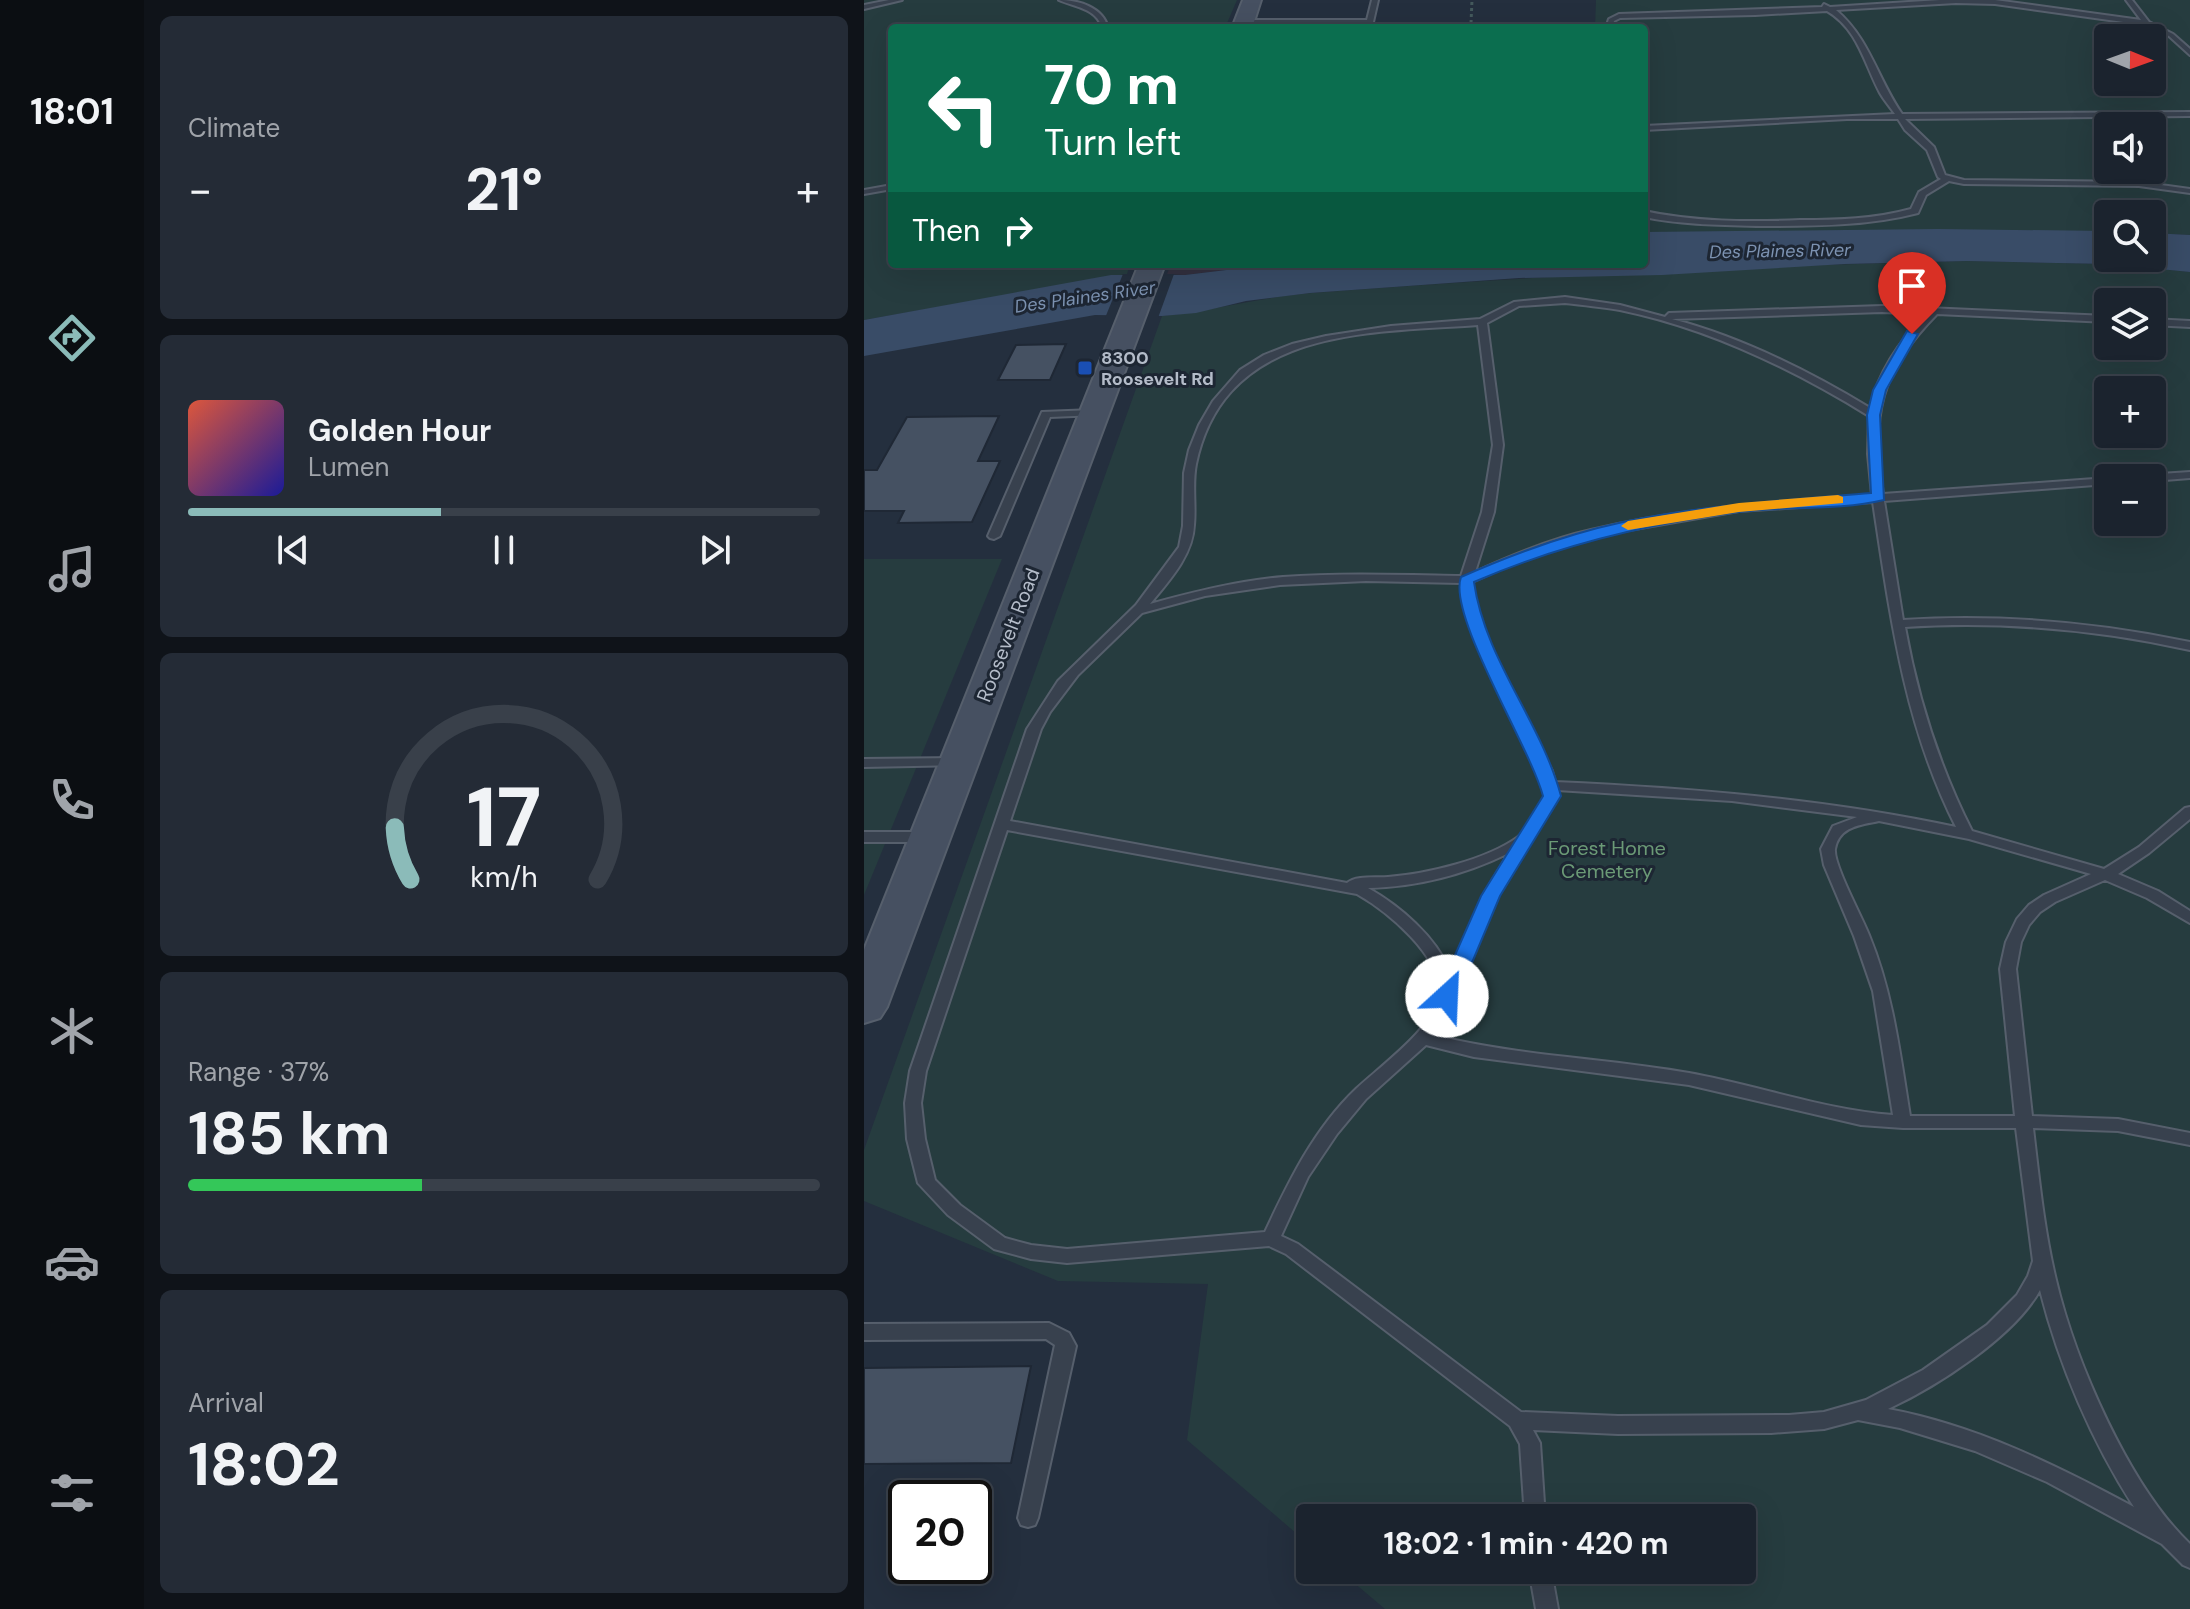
<!DOCTYPE html>
<meta charset="utf-8">
<style>
:root{--surface:#1b232e;--page:#242b36;--text:#f1f3f6;--muted:#a0a4aa;--line:#39404a;--accent:#8bbbb9}
body{margin:0;font-family:"DM Sans",sans-serif;background:var(--page);color:var(--text);height:100vh;display:flex;flex-direction:column;font-size:30px;white-space:nowrap}
*{box-sizing:border-box;margin:0}
p{font-size:26px;color:var(--muted)}
.icon{flex:none;width:44px;height:44px;fill:none;stroke:currentColor;stroke-width:2;stroke-linecap:round;stroke-linejoin:round}
.map{position:relative;flex:1;overflow:hidden}
.drawer{display:flex;flex-direction:column;gap:16px;padding:16px;background:#0f1319;width:720px}
.drawer>*{flex:none}
.banner{position:absolute;left:24px;top:24px;width:760px;height:244px;border-radius:8px;box-shadow:0 8px 32px #0002,0 0 0 2px var(--line);background:#0b6e4f;color:#fff;overflow:hidden}
.needle{width:52px;rotate:91deg}
.fabs{position:absolute;left:1230px;top:24px;display:grid;gap:16px}
.fabs a{display:grid;place-items:center;width:72px;height:72px;border-radius:8px;background:var(--surface);box-shadow:0 8px 32px #0002,0 0 0 2px var(--line);font-size:40px}
.speed{position:absolute;left:24px;top:1480px;display:flex;gap:16px;font-size:40px;font-weight:700;text-align:center}
.speed>*{display:grid;place-content:center;width:104px;height:104px;border-radius:50%;background:var(--surface);box-shadow:0 8px 32px #0002,0 0 0 2px var(--line);line-height:1}
.speed .limit{border:4px solid #111;border-radius:12px;background:#fff;color:#111}
.pin{position:absolute;display:grid;place-items:center;width:68px;height:68px;color:#fff;margin:-82px -34px;border-radius:50% 50% 50% 0;rotate:-45deg;box-shadow:0 0 8px #0007}
.pin .icon{rotate:45deg}
.me{position:absolute;width:88px;margin:-44px;rotate:25deg;stroke-linejoin:round;filter:drop-shadow(0 0 6px #0008)}
.turn{display:flex;align-items:center;gap:28px;height:168px;padding:0 24px;font-size:36px}
.turn .icon{width:104px;height:104px;stroke-width:2.5}
.turn b{display:block;font-size:56px;line-height:68px}
.then{display:flex;align-items:center;height:76px;padding:0 24px;background:#0003;gap:16px;font-size:30px}
.big{font-size:60px;font-weight:700;line-height:1.1}
.drawer .widget{flex:1;display:flex;flex-direction:column;justify-content:center;gap:12px;min-width:0;padding:0 28px;border-radius:12px;background:var(--page)}
.drawer .dial{align-items:center;gap:0}
.dial svg{height:208px;overflow:visible;fill:none;stroke:var(--line);stroke-width:7;stroke-linecap:round;text-anchor:middle}
.dial text{fill:var(--text);stroke:none}
.song{display:flex;align-items:center;gap:24px}
.cover{width:96px;height:96px;border-radius:12px;background:linear-gradient(135deg,hsl(10 70% 55%),hsl(240 70% 35%))}
.played{height:8px;border-radius:4px;background:linear-gradient(90deg,var(--accent) 40%,var(--line) 40%)}
.keys{display:flex;justify-content:space-around;direction:ltr}
.heat{display:flex;justify-content:space-between;align-items:center;font-size:44px;direction:ltr}
.charge{height:12px;border-radius:6px;background:linear-gradient(90deg,#34c759 37%,var(--line) 0)}
.trip{position:absolute;left:432px;top:1504px;width:460px;height:80px;border-radius:8px;background:var(--surface);box-shadow:0 8px 32px #0002,0 0 0 2px var(--line);font-weight:700;line-height:80px;text-align:center}
main{display:flex;flex:1;min-height:0}
.dock{display:flex;flex-direction:column;width:144px;justify-content:space-around;align-items:center;background:#0b0e12;color:var(--muted)}
.dock .icon{width:56px;height:56px}
.dock .active{color:var(--accent)}
.dock b{font-size:36px;color:var(--text)}
.map>svg:first-child{display:block}
.medical{fill:#32303f}
.green{fill:#263c3f;fill-rule:evenodd}
.water{fill:#394c67}
.pier{fill:#242f3e}
.building{fill:#455162;stroke:#1f2835;stroke-width:2}
.lines{fill:none;stroke-linecap:round;stroke-linejoin:round}
.lane-casing{stroke:#565f6c;stroke-width:4}
.secondary-casing{stroke:#565f6c;stroke-width:4}
.path{stroke:#44595c;stroke-width:3;stroke-dasharray:3 3;stroke-linecap:butt}
.lane{fill:#38414e;fill-rule:evenodd}
.secondary{fill:#465061;fill-rule:evenodd}
.route{fill:#1a73e8;stroke:#114b97;stroke-width:2}
.slow{fill:#f59e0b}
.transit-dot{fill:#1a4fb4;stroke:#1d2633;stroke-width:3}
.labels{text-anchor:middle;dominant-baseline:central;stroke-width:6;stroke-linejoin:round;paint-order:stroke}
.far-water-label{font-size:18px;font-style:italic;fill:#7c92b1;stroke:#1d2633}
.far-poi-label{font-size:18px;font-weight:bold;fill:#b4bcc9;stroke:#1d2633;text-anchor:start}
.street-label{font-size:20px;fill:#b4bcc9;stroke:#1d2633}
.park-label{font-size:20px;fill:#6b9a76;stroke:#1d2633}
</style>
<main>
<nav class="dock">
<b>18:01</b>
<svg class="icon active" aria-label="directions" viewBox="0 0 24 24"><path d="M12 3l9 9-9 9-9-9zM9 14v-3h6M13 9l2 2-2 2"/></svg>
<svg class="icon" aria-label="music" viewBox="0 0 24 24"><path d="M9 18V5l10-2v13"/><circle cx="6" cy="18" r="3"/><circle cx="16" cy="16" r="3"/></svg>
<svg class="icon" aria-label="phone" viewBox="0 0 24 24"><path d="M5 4h4l2 5-3 2q2 4 5 5l2-3 5 2v4C11 20 4 13 5 4z"/></svg>
<svg class="icon" aria-label="climate" viewBox="0 0 24 24"><path d="M12 3v18M4 7l16 10M4 17L20 7"/></svg>
<svg class="icon" aria-label="car" viewBox="0 0 24 24"><path d="M5 17H2v-5l4-1 3-4h7l3 4 3 1v5h-3M9 17h6M6 11h13"/><circle cx="7" cy="17" r="2"/><circle cx="17" cy="17" r="2"/></svg>
<svg class="icon" aria-label="filters" viewBox="0 0 24 24"><path d="M4 7h16M4 17h16"/><circle cx="9" cy="7" r="2"/><circle cx="15" cy="17" r="2"/></svg>
</nav>
<section class="drawer">
<div class="widget"><p>Climate</p>
<div class="heat"><a>−</a><b class="big">21°</b><a>+</a></div>
</div>
<div class="widget">
<div class="song"><i class="cover"></i><div><b>Golden Hour</b><p>Lumen</p></div></div>
<div class="played"></div>
<div class="keys"><svg class="icon" aria-label="previous" viewBox="0 0 24 24"><path d="M18 5L8 12l10 7zM5 5v14"/></svg><svg class="icon" aria-label="pause" viewBox="0 0 24 24"><path d="M8 5v14M16 5v14"/></svg><svg class="icon" aria-label="next" viewBox="0 0 24 24"><path d="M6 5l10 7-10 7zM19 5v14"/></svg></div>
</div>
<div class="widget dial"><svg viewBox="0 0 100 80">
<path d="M14 69A42 42 0 1 1 86 69"/>
<path d="M14 69A42 42 0 0 1 8 49" stroke="#8bbbb9"/>
<text x="50" y="56" font-size="32" font-weight="700">17</text>
<text x="50" y="72" font-size="11">km/h</text>
</svg></div>
<div class="widget"><p>Range · 37%</p><b class="big">185 km</b><div class="charge"></div></div>
<div class="widget"><p>Arrival</p><b class="big">18:02</b></div>
</section>
<div class="map">
<svg width="1326" height="1609" viewBox="0 0 1326 1609">
<rect width="100%" height="100%" fill="#242f3e"/>
<path class="medical" d="M307,264H412L321,275L303,274Z"/>
<g class="green">
<path d="M0,0H373L361,28H28V264H266L263,274L0,320Z"/>
<path d="M732,0H1326V235L1288,233V214H1244V231L780,232V28H731ZM1244,38H1288V82H1244ZM1244,126H1288V170H1244Z"/>
<path d="M1103,261L1243,264L1326,272V1609H521L475,1570H878V1518H446V1545L323,1440L344,1284L194,1281L0,1201V1150L298,316C348,311 397,297 448,293C666,276 884,266 1103,261ZM1244,302H1288V346H1244ZM1244,390H1288V434H1244ZM1244,478H1288V522H1244Z"/>
<path d="M0,559H138L0,895Z"/>
</g>
<path class="water" d="M1074,229L1244,231V258H1288V233L1326,235V272L1243,264L1103,261L981,264L798,275L655,278L446,293L382,301L332,313L298,316L231,315L0,356V320L247,275H321L412,264H780V232Z"/>
<path class="pier" d="M259,274H310L294,318H241Z"/>
<g class="building">
<path d="M202,344L186,380H134L152,345Z"/>
<path d="M135,416L114,461H136L108,522L34,523L40,511H0V470H13L43,417Z"/>
<path d="M167,1366L147,1463L0,1464V1368Z"/>
</g>
<g class="lines">
<g class="lane-casing">
<g id="lane">
<path d="M25,0H38L0,9V5Z"/>
<path d="M195,0C214,0 239,7 244,28H238C233,8 210,7 195,0Z"/>
<path d="M508,0H514L509,22L506,24H380L377,22L380,20H503Z"/>
<path d="M1076,0H1131L1277,20L1262,0H1268L1285,22L1309,34L1326,49V55L1305,36L1281,25L1131,4L1092,3L972,10C1006,39 1013,78 1038,114L1326,112V116L1041,119L1070,147L1081,175L1100,180L1275,182L1326,189V193L1275,186L1100,184L1085,181L1062,195L1054,213C1004,226 950,226 898,226C859,225 819,225 780,217V211C831,222 884,222 936,220C973,220 1011,219 1047,209L1055,192L1077,179L1074,177L1063,150L1041,130L1034,119H983L780,130V126L1031,114C1026,107 1020,100 1016,93C1000,63 994,29 963,11L891,15L756,18L750,21L748,28H742L745,19L755,14L958,7L960,4L966,7Z"/>
<path d="M28,185V189L0,194V190Z"/>
<path d="M701,297L756,305L801,317L805,313L1018,306L1244,316V322L1073,314C1015,373 1007,415 1019,494L1244,478H1245L1244,484L1020,501L1039,620C1137,614 1231,622 1326,642V650C1231,629 1138,621 1041,627C1054,699 1075,766 1108,831L1240,869L1275,847L1321,808L1326,807V819L1285,853L1254,874L1294,891L1326,911V923L1283,898L1241,880L1191,902L1176,912L1165,925L1157,942L1152,969L1168,1116L1254,1119L1326,1133V1145L1254,1131L1169,1128C1175,1179 1180,1230 1192,1280C1211,1361 1265,1486 1326,1544V1568L1319,1565L1298,1544L1183,1482L1111,1451L1036,1428L994,1420L960,1429L907,1433L754,1434L669,1430L676,1443L681,1518H661L656,1444L646,1426L422,1254L405,1246L203,1263L167,1259L130,1249L84,1215L54,1183L43,1139L41,1103L46,1071L163,729L194,681L272,605L315,547L319,526L320,473L325,450L335,425L349,401L376,370L400,355L428,344L462,336L527,326L616,319L650,302ZM701,303C719,305 738,307 756,310C844,328 929,369 1005,416L1004,454L1008,495C915,502 818,508 727,530C686,539 648,555 611,572L630,512L639,445L623,323L655,306ZM1018,312L1063,314C1036,340 1015,371 1006,408C945,371 877,337 808,319ZM614,325L629,445L618,512L597,576C538,575 478,573 419,577C374,581 330,592 286,604C305,581 329,555 330,525C332,505 328,484 332,464C361,327 503,333 614,325ZM1009,502C1026,614 1040,725 1092,827C960,799 826,788 691,782L688,771C658,710 618,649 608,582L665,556L730,536L875,511ZM502,581L597,583C607,661 661,722 681,796C675,806 663,831 654,837C622,860 563,874 524,877C512,878 492,875 483,883L146,821L177,729L186,712L214,675L278,613L341,596L416,585ZM693,790L868,801L993,817L969,826L957,849L960,865L990,936L1009,991L1029,1115C960,1110 893,1085 825,1073C740,1058 653,1056 569,1035L585,1009L633,896L695,796ZM1015,821L1105,839L1227,874L1180,895L1165,905L1153,919L1142,942L1136,969L1151,1116H1046C1036,1054 1029,993 1005,935C998,917 969,864 971,849C975,826 997,825 1015,821ZM143,830L493,894C523,911 578,956 575,994C573,1026 514,1068 492,1089C450,1129 425,1181 401,1232L203,1249L167,1245L141,1238L96,1205L71,1180L61,1139L57,1103L62,1071ZM645,853L619,896L586,971C571,936 536,906 504,888C553,887 602,874 645,853ZM562,1045L610,1057L825,1085L997,1125L1039,1128H1152L1169,1261L1164,1276L1153,1295L1123,1325L1059,1370L1002,1400L960,1412L925,1415L754,1416L657,1412L434,1244L417,1236L444,1177L473,1134L502,1099ZM1176,1290C1195,1365 1228,1442 1270,1507C1192,1465 1111,1425 1024,1409C1072,1387 1150,1337 1176,1290Z"/>
<path d="M1288,319L1326,321V327L1288,325Z"/>
<path d="M230,410L235,413L234,415L186,417L136,536L130,539L126,538L124,536L178,412Z"/>
<path d="M1326,472V478L1288,481V478H1276L1281,475Z"/>
<path d="M94,758L101,762L99,765L0,767V759Z"/>
<path d="M0,832H64L71,837L64,842H0Z"/>
<path d="M185,1323L205,1333L212,1346L174,1518L171,1525L164,1527L157,1525L154,1518L191,1345L182,1339L0,1340V1324Z"/>
<path d="M665,1570H687L694,1609H672Z"/>
</g>
</g>
<g class="secondary-casing">
<g id="secondary">
<path d="M379,0H397L388,28H368Z"/>
<path d="M275,264H301L23,1007L16,1018L0,1023V950Z"/>
</g>
</g>
<path class="path" d="M607,23L608,0"/>
<use href="#lane" class="lane"/>
<use href="#secondary" class="secondary"/>
</g>
<path class="route" d="M1043,331L1054,334L1022,390L1016,415L1020,500C973,511 922,506 874,512C782,524 695,545 610,582C621,660 677,721 697,796L636,896L594,996L591,1001H576L573,996L617,896L679,796C666,747 583,615 597,577C649,554 703,534 759,522C840,505 924,500 1007,493L1003,415L1009,390Z"/>
<path class="slow" d="M974,495L979,497V503L875,512L764,530L757,526L764,521L875,503Z"/>
<rect class="transit-dot" x="213" y="360" width="16" height="16" rx="4"/>
<g class="labels">
<g class="far-water-label">
<text transform="translate(916 251) rotate(-1)">Des Plaines River</text>
<text transform="translate(221 297) rotate(-8)">Des Plaines River</text>
</g>
<g class="far-poi-label">
<text x="237" y="358">8300<tspan x="237" dy="21">Roosevelt Rd</tspan></text>
</g>
<g class="street-label">
<text transform="translate(144 635) rotate(-69)">Roosevelt Road</text>
</g>
<g class="park-label">
<text x="743" y="848">Forest Home<tspan x="743" dy="23">Cemetery</tspan></text>
</g>
</g>
</svg>
<div class="fabs">
<a><svg class="needle" viewBox="-14 -14 28 28"><path d="M0-13l5 13h-10z" fill="#e53935"/><path d="M0 13l5-13h-10z" fill="#a0a4aa"/></svg></a>
<a><svg class="icon" aria-label="sound" viewBox="0 0 24 24"><path d="M4 9h4l5-4v14l-5-4H4zM17 9q2 3 0 6"/></svg></a>
<a><svg class="icon" aria-label="search" viewBox="0 0 24 24"><circle cx="10" cy="10" r="6"/><path d="M15 15l6 6"/></svg></a>
<a><svg class="icon" aria-label="layers" viewBox="0 0 24 24"><path d="M12 4l9 5-9 5-9-5zM3 14l9 5 9-5"/></svg></a>
<a>+</a>
<a>−</a>
</div>
<div class="speed"><div class="limit">20</div></div>
<div class="pin" style="left:1048px;top:334px;background:#d93025"><svg class="icon" aria-label="arrive" viewBox="0 0 24 24"><path d="M6 21V4h12l-3 4 3 4H6"/></svg></div>
<svg class="me" style="left:583px;top:996px" viewBox="-20 -20 40 40"><circle r="19" fill="#fff"/><path d="M0-13L10 11 0 6-10 11z" fill="#1a73e8"/></svg>
<div class="trip">18:02 · 1 min · 420 m</div>
<div class="banner">
<div class="turn"><svg class="icon" aria-label="left" viewBox="0 0 24 24"><path d="M17 20v-9H6M10 6l-5 5 5 5"/></svg><div><b>70 m</b>Turn left</div></div>
<div class="then">Then<svg class="icon" aria-label="right" viewBox="0 0 24 24"><path d="M7 20v-9h11M14 6l5 5-5 5"/></svg></div>
</div>
</div>
</main>
